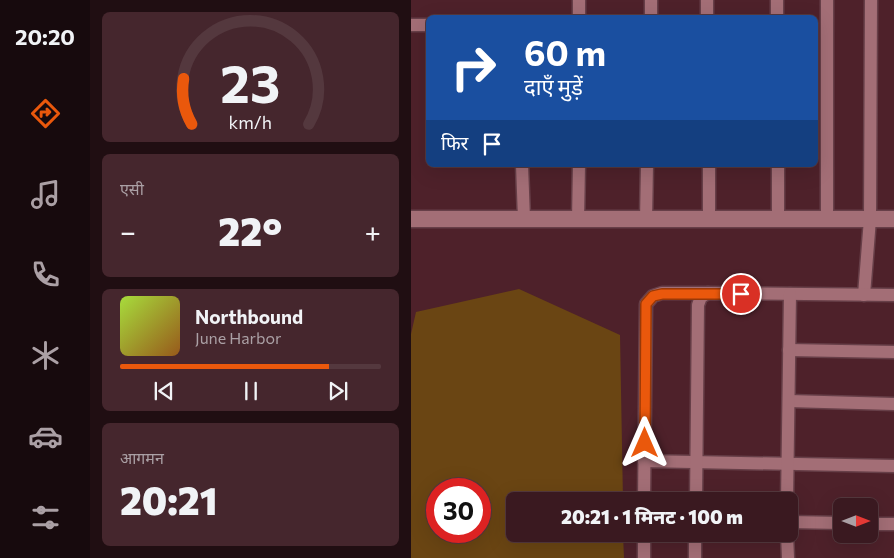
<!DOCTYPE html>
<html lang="hi">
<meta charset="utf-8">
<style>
:root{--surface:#3a1920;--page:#45262d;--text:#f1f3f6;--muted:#aba0a5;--line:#54383e;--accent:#ea580c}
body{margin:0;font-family:Commissioner,"Noto Sans Devanagari",sans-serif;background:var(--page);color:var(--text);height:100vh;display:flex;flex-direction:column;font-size:19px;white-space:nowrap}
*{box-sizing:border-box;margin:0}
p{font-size:16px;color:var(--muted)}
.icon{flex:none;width:28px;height:28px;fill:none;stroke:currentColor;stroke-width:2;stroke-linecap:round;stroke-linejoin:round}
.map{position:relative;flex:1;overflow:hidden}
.drawer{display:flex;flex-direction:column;gap:12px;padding:12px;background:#200e12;width:321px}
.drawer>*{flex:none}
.banner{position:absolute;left:15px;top:15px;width:392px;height:152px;border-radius:8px;box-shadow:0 5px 20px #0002,0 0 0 1px var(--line);background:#1a4fa0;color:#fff;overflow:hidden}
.needle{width:32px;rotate:90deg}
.controls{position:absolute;left:422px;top:498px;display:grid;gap:10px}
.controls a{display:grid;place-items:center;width:45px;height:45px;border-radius:8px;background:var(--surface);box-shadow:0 5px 20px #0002,0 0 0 1px var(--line);font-size:25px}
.speed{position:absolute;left:15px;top:478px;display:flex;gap:10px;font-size:25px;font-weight:700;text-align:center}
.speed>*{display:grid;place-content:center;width:65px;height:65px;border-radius:50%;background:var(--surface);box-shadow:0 5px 20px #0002,0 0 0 1px var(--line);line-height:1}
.speed .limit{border:8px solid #d22;background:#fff;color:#111}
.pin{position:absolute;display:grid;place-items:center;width:42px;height:42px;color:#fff;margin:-21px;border:2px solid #fff;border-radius:50%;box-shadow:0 1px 5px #0007}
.me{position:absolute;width:55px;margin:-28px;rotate:0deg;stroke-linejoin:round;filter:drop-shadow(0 0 4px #0008)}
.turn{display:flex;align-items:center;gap:18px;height:105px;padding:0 15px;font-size:22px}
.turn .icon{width:65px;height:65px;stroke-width:2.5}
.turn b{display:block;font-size:35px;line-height:42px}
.then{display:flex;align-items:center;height:48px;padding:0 15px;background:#0003;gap:10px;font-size:19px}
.big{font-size:38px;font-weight:800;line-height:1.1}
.drawer .widget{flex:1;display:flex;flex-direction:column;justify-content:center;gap:8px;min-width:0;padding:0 18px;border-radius:8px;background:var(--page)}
.drawer .dial{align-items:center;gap:0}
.dial svg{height:130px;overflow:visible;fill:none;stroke:var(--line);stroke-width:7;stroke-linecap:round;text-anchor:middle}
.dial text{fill:var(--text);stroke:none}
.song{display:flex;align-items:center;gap:15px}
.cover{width:60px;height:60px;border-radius:8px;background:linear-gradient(135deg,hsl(80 70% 55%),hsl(30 70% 35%))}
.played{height:5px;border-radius:2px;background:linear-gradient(90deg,var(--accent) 80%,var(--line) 80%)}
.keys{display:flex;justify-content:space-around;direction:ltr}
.heat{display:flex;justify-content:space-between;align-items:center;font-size:28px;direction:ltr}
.trip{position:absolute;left:95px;top:492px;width:292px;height:50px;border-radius:8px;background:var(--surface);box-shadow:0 5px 20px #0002,0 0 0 1px var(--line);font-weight:800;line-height:50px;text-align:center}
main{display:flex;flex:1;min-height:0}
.dock{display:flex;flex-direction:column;width:90px;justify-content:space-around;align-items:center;background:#170a0d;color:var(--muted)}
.dock .icon{width:35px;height:35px}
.dock .on{color:var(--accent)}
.dock b{font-size:22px;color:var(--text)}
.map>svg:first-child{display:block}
.green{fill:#6a4513;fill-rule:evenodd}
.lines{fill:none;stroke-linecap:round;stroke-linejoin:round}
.minor-casing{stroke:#673f48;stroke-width:15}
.tertiary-casing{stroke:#673f48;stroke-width:19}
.minor{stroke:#a36e76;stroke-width:12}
.tertiary{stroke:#a36e76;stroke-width:16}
.route-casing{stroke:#983908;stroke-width:12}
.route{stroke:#ea580c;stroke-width:9}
</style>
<main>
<nav class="dock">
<b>20:20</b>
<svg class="icon on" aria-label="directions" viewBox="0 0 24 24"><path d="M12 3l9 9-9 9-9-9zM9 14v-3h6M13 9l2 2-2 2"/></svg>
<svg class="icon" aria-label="music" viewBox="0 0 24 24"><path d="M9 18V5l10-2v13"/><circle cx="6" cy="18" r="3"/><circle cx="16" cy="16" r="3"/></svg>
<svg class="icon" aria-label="phone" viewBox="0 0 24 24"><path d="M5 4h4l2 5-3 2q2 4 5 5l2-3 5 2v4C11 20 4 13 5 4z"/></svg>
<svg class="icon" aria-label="climate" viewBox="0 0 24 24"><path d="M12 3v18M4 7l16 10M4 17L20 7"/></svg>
<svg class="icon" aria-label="car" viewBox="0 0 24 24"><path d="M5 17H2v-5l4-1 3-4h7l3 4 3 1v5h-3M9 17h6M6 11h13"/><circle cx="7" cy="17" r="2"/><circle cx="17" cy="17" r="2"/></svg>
<svg class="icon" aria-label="filters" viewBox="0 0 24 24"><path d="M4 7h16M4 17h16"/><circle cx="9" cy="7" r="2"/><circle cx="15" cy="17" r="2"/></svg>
</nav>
<section class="drawer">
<div class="widget dial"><svg viewBox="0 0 100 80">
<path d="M14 69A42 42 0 1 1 86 69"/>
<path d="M14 69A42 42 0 0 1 9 41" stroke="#ea580c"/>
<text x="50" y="56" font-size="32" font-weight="700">23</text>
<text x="50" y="72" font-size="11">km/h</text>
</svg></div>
<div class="widget"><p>एसी</p>
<div class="heat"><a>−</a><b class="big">22°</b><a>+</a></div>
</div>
<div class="widget">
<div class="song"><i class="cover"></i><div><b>Northbound</b><p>June Harbor</p></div></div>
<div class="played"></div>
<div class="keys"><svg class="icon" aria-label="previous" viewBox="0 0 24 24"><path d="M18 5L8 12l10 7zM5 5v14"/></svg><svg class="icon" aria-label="pause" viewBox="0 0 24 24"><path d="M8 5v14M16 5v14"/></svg><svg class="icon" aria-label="next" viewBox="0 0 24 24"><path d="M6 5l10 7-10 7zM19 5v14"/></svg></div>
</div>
<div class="widget"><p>आगमन</p><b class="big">20:21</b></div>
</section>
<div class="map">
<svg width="483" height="558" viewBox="0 0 483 558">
<rect width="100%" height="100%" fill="#4e212a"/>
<path class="green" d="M108,289L209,335L212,501H104V534H212L213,558H0V334L5,312ZM26,489H69V531H26Z"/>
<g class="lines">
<g class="minor-casing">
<g id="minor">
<path d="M168,0V18"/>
<path d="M296,0V18"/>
<path d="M366,0V18"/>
<path d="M240,18V0"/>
<path d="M0,25H18"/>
<path d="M111,165L113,219"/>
<path d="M298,165V220"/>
<path d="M367,165V219"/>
<path d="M416,218V0"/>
<path d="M167,220L168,165"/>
<path d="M235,220L236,165"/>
<path d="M453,295L459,219L460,0"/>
<path d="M378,350L483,352"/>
<path d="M378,401L483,404"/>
<path d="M233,461L483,466"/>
<path d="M233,501L235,304L242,296L251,293H297"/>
<path d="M285,501L287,305L290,297L297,293L483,295"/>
<path d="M376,501L379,294"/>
<path d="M379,522L431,523"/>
<path d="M459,524H483"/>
<path d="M376,534L377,558"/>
<path d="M233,558V534"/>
<path d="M284,558V534"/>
</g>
</g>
<g class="tertiary-casing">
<path id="tertiary" d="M0,219H483"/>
</g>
<use href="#minor" class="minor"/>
<use href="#tertiary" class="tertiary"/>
</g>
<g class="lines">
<g class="route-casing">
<path id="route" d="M234,443L235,304L242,296L251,294H330"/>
</g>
<use href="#route" class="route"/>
</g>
</svg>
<div class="controls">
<a><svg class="needle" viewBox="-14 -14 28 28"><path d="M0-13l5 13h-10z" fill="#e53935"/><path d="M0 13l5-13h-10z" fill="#aba0a5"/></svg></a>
</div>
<div class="speed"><div class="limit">30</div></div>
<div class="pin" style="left:330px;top:294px;background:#d93025"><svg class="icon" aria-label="arrive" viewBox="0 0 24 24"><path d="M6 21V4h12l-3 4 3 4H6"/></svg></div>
<svg class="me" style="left:234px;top:443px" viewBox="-20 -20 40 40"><path d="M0-17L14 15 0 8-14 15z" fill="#ea580c" stroke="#fff" stroke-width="4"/></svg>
<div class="trip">20:21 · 1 मिनट · 100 m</div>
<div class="banner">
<div class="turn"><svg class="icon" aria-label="right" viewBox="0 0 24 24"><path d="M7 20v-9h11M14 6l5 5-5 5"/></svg><div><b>60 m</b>दाएँ मुड़ें</div></div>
<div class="then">फिर<svg class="icon" aria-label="arrive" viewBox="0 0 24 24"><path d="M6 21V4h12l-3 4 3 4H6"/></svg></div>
</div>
</div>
</main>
